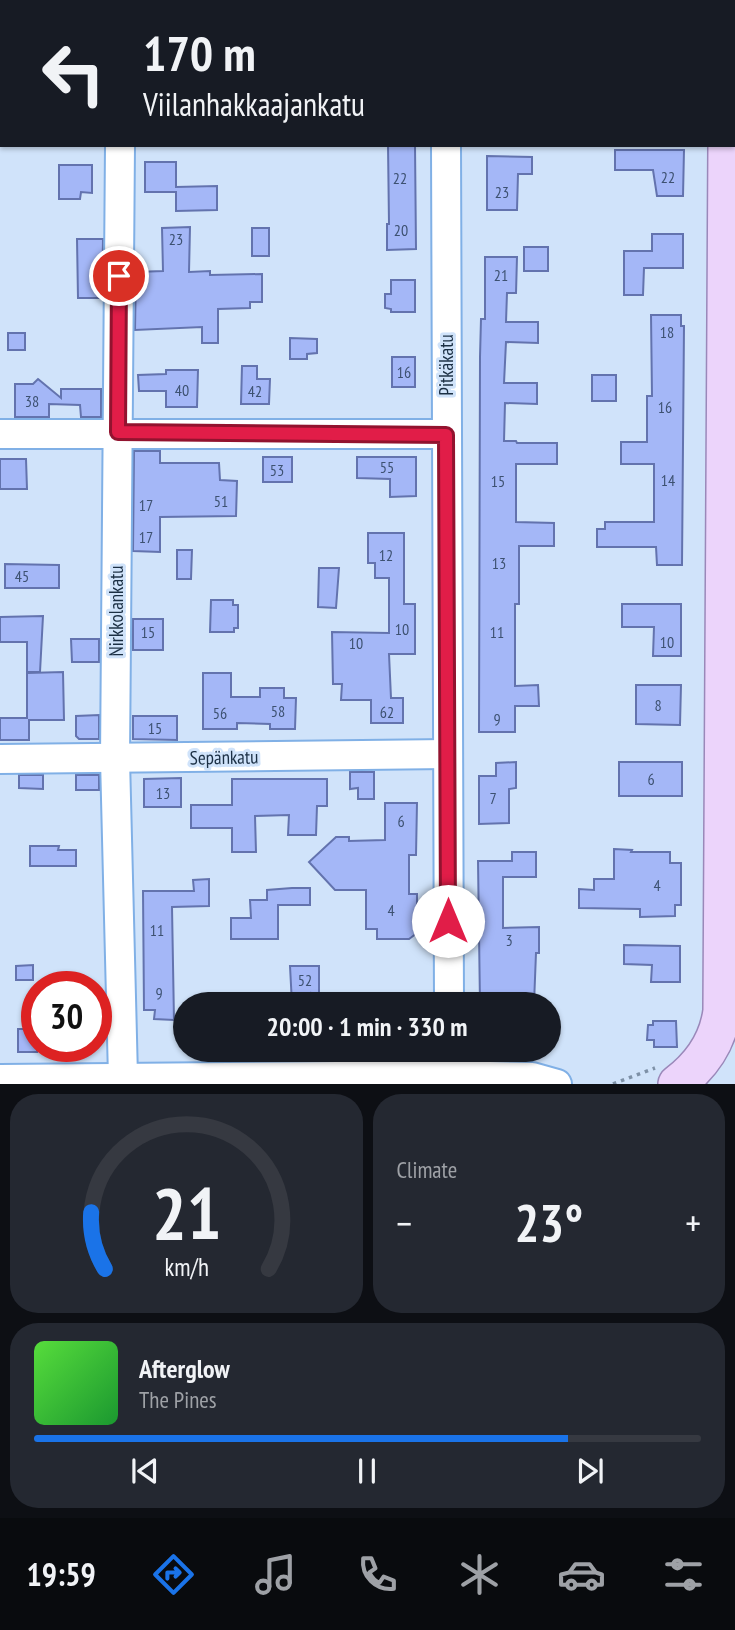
<!DOCTYPE html>
<meta charset="utf-8">
<style>
:root{--surface:#171b24;--page:#242831;--text:#f1f3f6;--muted:#9ea1a6;--line:#363941;--accent:#1a73e8}
body{margin:0;font-family:"PT Sans Narrow",sans-serif;background:var(--page);color:var(--text);height:100vh;display:flex;flex-direction:column;font-size:26px;white-space:nowrap}
*{box-sizing:border-box;margin:0}
p{font-size:23px;color:var(--muted)}
.icon{flex:none;width:38px;height:38px;fill:none;stroke:currentColor;stroke-width:2;stroke-linecap:round;stroke-linejoin:round}
.map{position:relative;height:1084px;overflow:hidden}
.sheet{display:flex;flex-direction:column;gap:10px;padding:10px;background:#0d0f14;flex:1}
.sheet>*{flex:none}
.guide{position:absolute;left:0px;top:0px;width:735px;height:147px;box-shadow:0 2px 5px #0004;background:#171b24;color:var(--text);overflow:hidden}
.speed{position:absolute;left:21px;top:971px;display:flex;gap:14px;font-size:35px;font-weight:700;text-align:center}
.speed>*{display:grid;place-content:center;width:91px;height:91px;border-radius:50%;background:var(--surface);box-shadow:0 2px 5px #0004;line-height:1}
.speed .limit{border:10px solid #d22;background:#fff;color:#111}
.pin{position:absolute;display:grid;place-items:center;width:60px;height:60px;color:#fff;margin:-30px;border:4px solid #fff;border-radius:50%;box-shadow:0 2px 7px #0007}
.me{position:absolute;width:77px;margin:-38px;rotate:0deg;stroke-linejoin:round;filter:drop-shadow(0 0 5px #0008)}
.turn{display:flex;align-items:center;gap:24px;height:147px;padding:0 28px;font-size:32px}
.turn .icon{width:91px;height:91px;stroke-width:2.5}
.turn b{display:block;font-size:49px;line-height:60px}
.big{font-size:52px;font-weight:600;line-height:1.1}
.sheet .widget{flex:1;display:flex;flex-direction:column;justify-content:center;gap:10px;min-width:0;padding:0 24px;border-radius:28px;background:var(--page)}
.sheet .dial{align-items:center;gap:0}
.dial svg{height:182px;overflow:visible;fill:none;stroke:var(--line);stroke-width:7;stroke-linecap:round;text-anchor:middle}
.dial text{fill:var(--text);stroke:none}
.song{display:flex;align-items:center;gap:21px}
.cover{width:84px;height:84px;border-radius:10px;background:linear-gradient(135deg,hsl(110 70% 55%),hsl(130 70% 35%))}
.played{height:7px;border-radius:4px;background:linear-gradient(90deg,var(--accent) 80%,var(--line) 80%)}
.keys{display:flex;justify-content:space-around;direction:ltr}
.heat{display:flex;justify-content:space-between;align-items:center;font-size:38px;direction:ltr}
.sheet .tiles{flex:1;display:grid;gap:10px;grid-template-columns:1fr 1fr}
.widget:last-child{grid-column:span 2}
.trip{position:absolute;left:173px;top:992px;width:388px;height:70px;border-radius:35px;background:var(--surface);box-shadow:0 2px 5px #0004;font-weight:600;line-height:70px;text-align:center}
.menu{display:flex;height:112px;justify-content:space-around;align-items:center;background:#090b0e;color:var(--muted)}
.menu .icon{width:49px;height:49px}
.menu .on{color:var(--accent)}
.menu b{font-size:32px;color:var(--text)}
.map>svg:first-child{display:block}
.building{fill:#a4b7f7;stroke:#6373ae;stroke-width:2}
.lines{fill:none;stroke-linecap:round;stroke-linejoin:round}
.minor-casing{stroke:#80b0e6;stroke-width:32}
.major-casing{stroke:#9a88b9;stroke-width:40}
.path{stroke:#7e91a7;stroke-width:3.5;stroke-dasharray:3.5 5;stroke-linecap:butt}
.minor{stroke:#fff;stroke-width:28}
.major{stroke:#ecd4fb;stroke-width:37}
.route-casing{stroke:#92132f;stroke-width:18}
.route{stroke:#e11d48;stroke-width:12}
.labels{text-anchor:middle;dominant-baseline:central;stroke-width:6;stroke-linejoin:round;paint-order:stroke}
.number-label{font-size:16px;fill:#3d5171}
.street-label{font-size:19px;fill:#1b2f44;stroke:#d0e3fa}
</style>
<div class="map">
<svg width="735" height="1084" viewBox="0 0 735 1084">
<rect width="100%" height="100%" fill="#d0e3fa"/>
<g class="building">
<path d="M388,145H415L416,249L387,250V224H389Z"/>
<path d="M615,150H684L683,196H657L653,170H615Z"/>
<path d="M487,156L532,157V174H518L517,210H487Z"/>
<path d="M145,162H176V187L217,186V210L176,211V192H145Z"/>
<path d="M59,165H92V193L81,192L80,199H59Z"/>
<path d="M190,227L189,272L210,271V275L262,274V302H250V308L218,309V343H202V327L135,330L136,272L163,271L162,228Z"/>
<rect x="252" y="228" width="17" height="28"/>
<path d="M652,234H683V268H644L643,295H624V251H652Z"/>
<path d="M77,239H103L102,298H78Z"/>
<rect x="524" y="247" width="24" height="24"/>
<path d="M485,257H517L516,293H507L506,322H538V343L506,342L504,383H537V404L505,403L504,441H516L517,443H557V464H516V522L554,523V546H519V604H515V686L538,685L539,706H515V732H479L480,357L481,319H485Z"/>
<path d="M391,280H415V312H391V309L385,308V294H391Z"/>
<path d="M651,315H681V326H684L682,565H657L656,547H597V529H605V522H654V464H621V442H647V396H652Z"/>
<rect x="8" y="333" width="17" height="17"/>
<path d="M290,338L317,339V353L307,354V359H290Z"/>
<rect x="392" y="357" width="23" height="30"/>
<path d="M242,366H257V379H270L269,404H241Z"/>
<path d="M166,370H198L197,407H166V391H139L138,375L166,374Z"/>
<rect x="592" y="375" width="24" height="26"/>
<path d="M38,379L61,398V389H101V417H81L80,405L49,404V417H15V384H33Z"/>
<path d="M134,451H160V463H219L220,480L237,481L236,516L160,517V552L133,551Z"/>
<rect x="263" y="457" width="29" height="25"/>
<path d="M357,457H416V496L390,497V479L357,478Z"/>
<path d="M0,459H26L27,489H0Z"/>
<path d="M368,533H404V604H415V654H389L391,698H403V723H371V700H341L342,684H333L332,632L389,633V578H375V563H368Z"/>
<path d="M177,550H192L191,579H177Z"/>
<path d="M5,564L59,565V588H5Z"/>
<path d="M319,568H339L336,608L318,607Z"/>
<path d="M211,600H233V605H238V628H234V632H210Z"/>
<path d="M622,604H681V656H653L654,627H622Z"/>
<path d="M43,616L40,672H27V642H0V617Z"/>
<rect x="133" y="619" width="30" height="31"/>
<path d="M71,639H99V662H72Z"/>
<path d="M63,672L64,720H29V740H0V718H27V673Z"/>
<path d="M203,673H231V697H260V688H284V698H296L295,729H270V724L237,723V729H203Z"/>
<path d="M636,685H681L680,725L636,724Z"/>
<path d="M99,715V739H79L76,736V716Z"/>
<path d="M133,716H177V740L133,739Z"/>
<path d="M516,762V788L509,789V823L479,824V776H496V763Z"/>
<rect x="619" y="762" width="63" height="34"/>
<path d="M350,772H374V799H358V788L350,789Z"/>
<path d="M19,775H43V789L19,788Z"/>
<rect x="76" y="775" width="23" height="15"/>
<path d="M181,778V807H144V779Z"/>
<path d="M232,779H327V806H317L316,835H288L289,815L255,816L256,852H232V828H191V805H232Z"/>
<path d="M385,803H417L416,855H409V894H417V933L409,939H377V929H366V890H335L309,862L336,837H349V841L385,840Z"/>
<path d="M30,846H59L58,850H76V866H30Z"/>
<path d="M614,849L632,850L631,852H670V863H681V905H675V916L640,917V909L579,908V889L594,890V879H614Z"/>
<path d="M512,852H536V877H503V928L539,927V953H536L534,1004H480L478,861H512Z"/>
<path d="M209,879V906L172,907L174,1020L154,1019L155,1010H144L143,891H194L193,880Z"/>
<path d="M292,888H310V905H278V939H231V918H251L250,900H267V890Z"/>
<path d="M624,945L680,946V982H651L652,965L624,964Z"/>
<path d="M33,965V980H16V966Z"/>
<path d="M290,966H319V994L311,993V1004H292Z"/>
<path d="M653,1021H676L677,1047H654V1040H647L648,1025H653Z"/>
<rect x="18" y="1029" width="19" height="23"/>
</g>
<g class="lines">
<g class="minor-casing">
<g id="minor">
<path d="M0,38H2"/>
<path d="M120,145L115,759L123,1077"/>
<path d="M446,145L449,1004"/>
<path d="M0,434H446"/>
<path d="M0,759L448,754"/>
<path d="M449,1050V1075"/>
<path d="M0,1079L449,1075L532,1077L557,1084"/>
</g>
</g>
<g class="major-casing">
<g id="major">
<path d="M728,2V0"/>
<path d="M677,1084C702,1065 718,1042 722,1011L727,145"/>
</g>
</g>
<g class="path">
<path d="M449,0V2"/>
<path d="M613,1084L655,1068"/>
</g>
<use href="#minor" class="minor"/>
<use href="#major" class="major"/>
</g>
<g class="lines">
<g class="route-casing">
<path id="route" d="M119,276L118,432L446,435L448,921"/>
</g>
<use href="#route" class="route"/>
</g>
<g class="labels">
<g class="number-label">
<text x="668" y="177">22</text>
<text x="400" y="178">22</text>
<text x="502" y="192">23</text>
<text x="401" y="230">20</text>
<text x="176" y="239">23</text>
<text x="501" y="275">21</text>
<text x="667" y="332">18</text>
<text x="404" y="372">16</text>
<text x="182" y="390">40</text>
<text x="255" y="391">42</text>
<text x="32" y="401">38</text>
<text x="665" y="407">16</text>
<text x="387" y="467">55</text>
<text x="277" y="470">53</text>
<text x="668" y="480">14</text>
<text x="498" y="481">15</text>
<text x="221" y="501">51</text>
<text x="146" y="505">17</text>
<text x="146" y="537">17</text>
<text x="386" y="555">12</text>
<text x="499" y="563">13</text>
<text x="22" y="576">45</text>
<text x="402" y="629">10</text>
<text x="148" y="632">15</text>
<text x="497" y="632">11</text>
<text x="667" y="642">10</text>
<text x="356" y="643">10</text>
<text x="658" y="705">8</text>
<text x="278" y="711">58</text>
<text x="387" y="712">62</text>
<text x="220" y="713">56</text>
<text x="497" y="719">9</text>
<text x="155" y="728">15</text>
<text x="651" y="779">6</text>
<text x="163" y="793">13</text>
<text x="493" y="798">7</text>
<text x="401" y="821">6</text>
<text x="657" y="885">4</text>
<text x="391" y="910">4</text>
<text x="157" y="930">11</text>
<text x="509" y="940">3</text>
<text x="305" y="980">52</text>
<text x="159" y="993">9</text>
</g>
<g class="street-label">
<text transform="translate(446 365) rotate(-90)">Pitkäkatu</text>
<text transform="translate(116 611) rotate(-90)">Nirkkolankatu</text>
<text transform="translate(224 757) rotate(-1)">Sepänkatu</text>
</g>
</g>
</svg>
<div class="speed"><div class="limit">30</div></div>
<div class="pin" style="left:119px;top:276px;background:#d93025"><svg class="icon" aria-label="arrive" viewBox="0 0 24 24"><path d="M6 21V4h12l-3 4 3 4H6"/></svg></div>
<svg class="me" style="left:448px;top:921px" viewBox="-20 -20 40 40"><circle r="19" fill="#fff"/><path d="M0-13L10 11 0 6-10 11z" fill="#e11d48"/></svg>
<div class="trip">20:00 · 1 min · 330 m</div>
<div class="guide">
<div class="turn"><svg class="icon" aria-label="left" viewBox="0 0 24 24"><path d="M17 20v-9H6M10 6l-5 5 5 5"/></svg><div><b>170 m</b>Viilanhakkaajankatu</div></div>
</div>
</div>
<section class="sheet">
<div class="tiles">
<div class="widget dial"><svg viewBox="0 0 100 80">
<path d="M14 69A42 42 0 1 1 86 69"/>
<path d="M14 69A42 42 0 0 1 8 44" stroke="#1a73e8"/>
<text x="50" y="56" font-size="32" font-weight="700">21</text>
<text x="50" y="72" font-size="11">km/h</text>
</svg></div>
<div class="widget"><p>Climate</p>
<div class="heat"><a>−</a><b class="big">23°</b><a>+</a></div>
</div>
<div class="widget">
<div class="song"><i class="cover"></i><div><b>Afterglow</b><p>The Pines</p></div></div>
<div class="played"></div>
<div class="keys"><svg class="icon" aria-label="previous" viewBox="0 0 24 24"><path d="M18 5L8 12l10 7zM5 5v14"/></svg><svg class="icon" aria-label="pause" viewBox="0 0 24 24"><path d="M8 5v14M16 5v14"/></svg><svg class="icon" aria-label="next" viewBox="0 0 24 24"><path d="M6 5l10 7-10 7zM19 5v14"/></svg></div>
</div>
</div>
</section>
<nav class="menu">
<b>19:59</b>
<svg class="icon on" aria-label="directions" viewBox="0 0 24 24"><path d="M12 3l9 9-9 9-9-9zM9 14v-3h6M13 9l2 2-2 2"/></svg>
<svg class="icon" aria-label="music" viewBox="0 0 24 24"><path d="M9 18V5l10-2v13"/><circle cx="6" cy="18" r="3"/><circle cx="16" cy="16" r="3"/></svg>
<svg class="icon" aria-label="phone" viewBox="0 0 24 24"><path d="M5 4h4l2 5-3 2q2 4 5 5l2-3 5 2v4C11 20 4 13 5 4z"/></svg>
<svg class="icon" aria-label="climate" viewBox="0 0 24 24"><path d="M12 3v18M4 7l16 10M4 17L20 7"/></svg>
<svg class="icon" aria-label="car" viewBox="0 0 24 24"><path d="M5 17H2v-5l4-1 3-4h7l3 4 3 1v5h-3M9 17h6M6 11h13"/><circle cx="7" cy="17" r="2"/><circle cx="17" cy="17" r="2"/></svg>
<svg class="icon" aria-label="filters" viewBox="0 0 24 24"><path d="M4 7h16M4 17h16"/><circle cx="9" cy="7" r="2"/><circle cx="15" cy="17" r="2"/></svg>
</nav>
